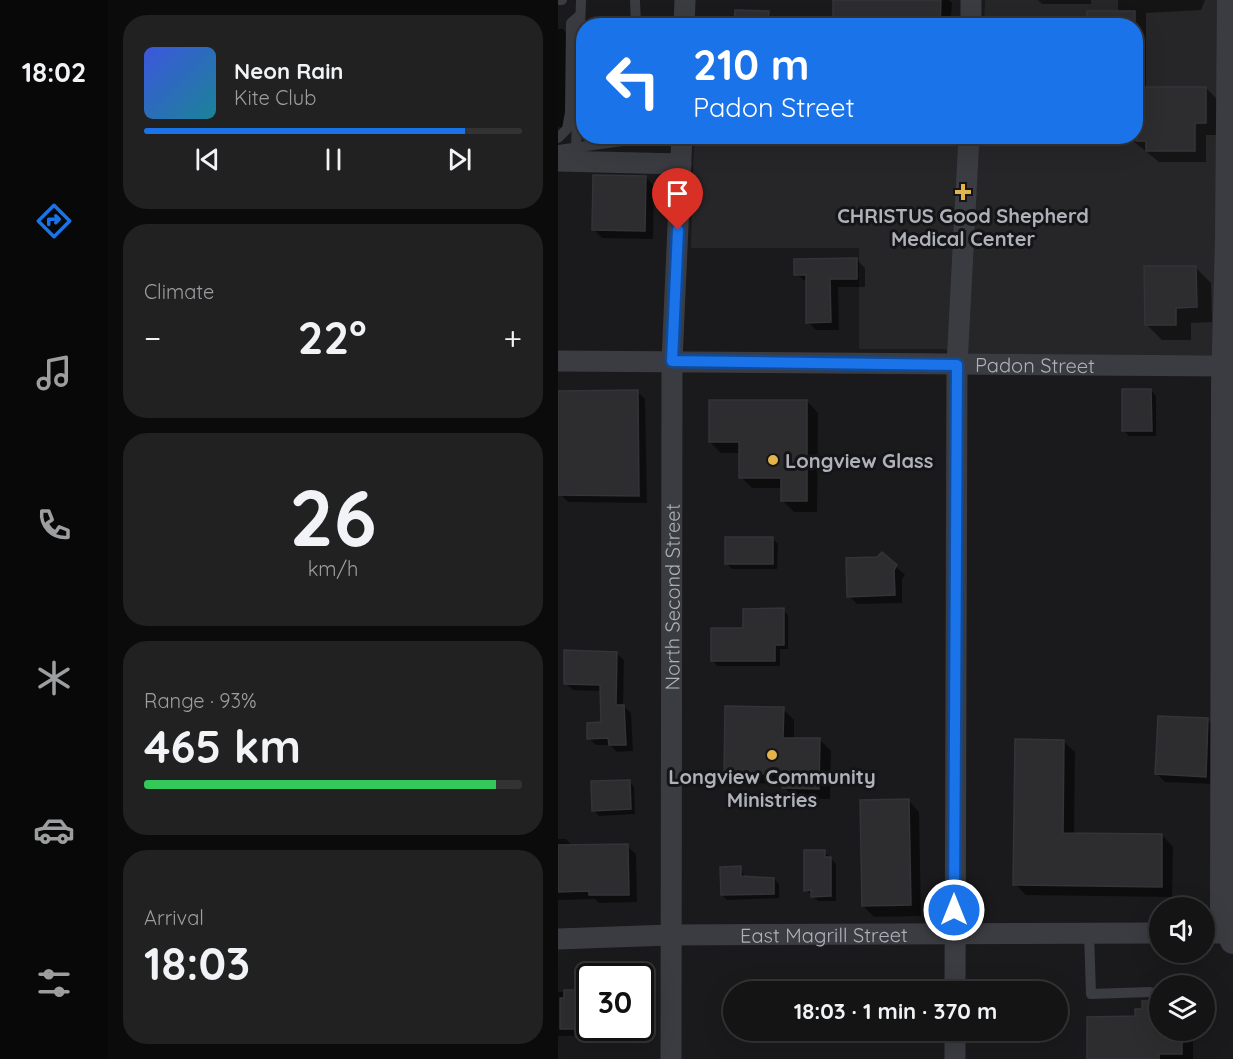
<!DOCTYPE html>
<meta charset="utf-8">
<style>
:root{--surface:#141415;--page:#212122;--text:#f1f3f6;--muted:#9d9ea0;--line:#333334;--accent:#1a73e8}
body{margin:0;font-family:Quicksand,sans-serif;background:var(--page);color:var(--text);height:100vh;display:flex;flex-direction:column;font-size:22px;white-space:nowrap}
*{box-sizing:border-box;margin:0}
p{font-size:20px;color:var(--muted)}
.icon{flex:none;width:33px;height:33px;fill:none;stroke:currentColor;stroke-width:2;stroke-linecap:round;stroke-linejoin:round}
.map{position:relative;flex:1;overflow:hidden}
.drawer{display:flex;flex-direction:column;gap:15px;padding:15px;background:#0b0b0c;width:450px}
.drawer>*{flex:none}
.guide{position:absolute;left:18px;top:18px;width:567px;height:126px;border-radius:24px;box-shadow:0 6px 24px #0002,0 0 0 2px var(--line);background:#1a73e8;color:#fff;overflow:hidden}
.controls{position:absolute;left:591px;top:897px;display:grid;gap:12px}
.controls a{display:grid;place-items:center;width:66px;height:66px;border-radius:50%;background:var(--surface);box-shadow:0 6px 24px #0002,0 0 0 2px var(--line);font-size:30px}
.speed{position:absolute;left:18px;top:963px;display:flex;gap:12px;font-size:30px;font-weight:700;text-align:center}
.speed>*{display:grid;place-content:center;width:78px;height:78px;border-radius:50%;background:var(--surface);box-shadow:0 6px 24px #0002,0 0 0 2px var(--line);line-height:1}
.speed .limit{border:3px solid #111;border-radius:9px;background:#fff;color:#111}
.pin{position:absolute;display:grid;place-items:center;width:51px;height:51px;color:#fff;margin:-62px -26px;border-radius:50% 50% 50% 0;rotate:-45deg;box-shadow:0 0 6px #0007}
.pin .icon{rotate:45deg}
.me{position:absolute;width:66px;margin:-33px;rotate:0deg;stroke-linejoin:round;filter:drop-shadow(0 0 4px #0008)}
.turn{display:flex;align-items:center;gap:21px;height:126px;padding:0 18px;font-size:27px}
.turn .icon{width:78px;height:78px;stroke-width:2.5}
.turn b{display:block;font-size:42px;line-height:51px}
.big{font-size:45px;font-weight:700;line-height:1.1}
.drawer .tile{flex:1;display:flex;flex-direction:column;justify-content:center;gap:9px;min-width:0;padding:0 21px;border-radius:24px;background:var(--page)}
.drawer .dial{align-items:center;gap:0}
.dial b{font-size:78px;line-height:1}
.song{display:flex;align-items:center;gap:18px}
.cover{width:72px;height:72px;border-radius:9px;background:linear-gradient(135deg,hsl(230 70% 55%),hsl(190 70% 35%))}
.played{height:6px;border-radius:3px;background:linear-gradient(90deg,var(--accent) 85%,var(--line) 85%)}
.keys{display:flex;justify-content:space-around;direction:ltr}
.heat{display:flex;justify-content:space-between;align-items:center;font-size:33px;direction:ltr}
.charge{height:9px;border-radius:4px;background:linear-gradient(90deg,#34c759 93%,var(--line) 0)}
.trip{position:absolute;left:165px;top:981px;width:345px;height:60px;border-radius:30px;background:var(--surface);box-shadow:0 6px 24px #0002,0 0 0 2px var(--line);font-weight:700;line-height:60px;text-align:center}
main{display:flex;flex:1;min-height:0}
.menu{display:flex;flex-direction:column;width:108px;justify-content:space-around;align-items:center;background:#080808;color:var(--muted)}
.menu .icon{width:42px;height:42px}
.menu .selected{color:var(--accent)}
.menu b{font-size:27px;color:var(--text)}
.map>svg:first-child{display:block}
.built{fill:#262629}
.shadow{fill:#0007}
.building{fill:#2d2d30;stroke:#343438;stroke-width:1.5}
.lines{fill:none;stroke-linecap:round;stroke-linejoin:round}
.service{stroke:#3b3c41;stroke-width:10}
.minor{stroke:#3b3c41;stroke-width:21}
.tertiary{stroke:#3b3c41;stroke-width:26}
.route-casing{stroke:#114b97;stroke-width:15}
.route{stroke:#1a73e8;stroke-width:10}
.poi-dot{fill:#e3b44b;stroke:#151517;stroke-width:2}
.labels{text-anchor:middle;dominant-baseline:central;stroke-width:6;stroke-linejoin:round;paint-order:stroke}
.poi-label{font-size:20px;font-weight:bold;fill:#aeb1ba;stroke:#151517}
.street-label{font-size:20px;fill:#aeb1ba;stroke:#151517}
</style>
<main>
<nav class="menu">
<b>18:02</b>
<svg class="icon selected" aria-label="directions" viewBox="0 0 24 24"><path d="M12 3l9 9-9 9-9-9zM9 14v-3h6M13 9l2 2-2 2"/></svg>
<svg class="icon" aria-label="music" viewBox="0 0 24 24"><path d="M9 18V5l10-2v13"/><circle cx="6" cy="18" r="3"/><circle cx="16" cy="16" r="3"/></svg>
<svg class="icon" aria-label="phone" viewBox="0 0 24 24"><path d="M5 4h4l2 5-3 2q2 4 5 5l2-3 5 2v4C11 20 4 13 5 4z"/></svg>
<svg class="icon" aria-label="climate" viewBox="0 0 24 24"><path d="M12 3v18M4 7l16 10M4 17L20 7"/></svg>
<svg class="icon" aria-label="car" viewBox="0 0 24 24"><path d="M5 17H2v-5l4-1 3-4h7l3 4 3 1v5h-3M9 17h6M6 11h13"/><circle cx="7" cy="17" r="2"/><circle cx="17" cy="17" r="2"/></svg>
<svg class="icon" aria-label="filters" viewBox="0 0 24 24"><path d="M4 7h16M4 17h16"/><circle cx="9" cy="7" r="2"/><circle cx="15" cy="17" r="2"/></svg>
</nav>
<section class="drawer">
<div class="tile">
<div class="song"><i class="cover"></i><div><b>Neon Rain</b><p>Kite Club</p></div></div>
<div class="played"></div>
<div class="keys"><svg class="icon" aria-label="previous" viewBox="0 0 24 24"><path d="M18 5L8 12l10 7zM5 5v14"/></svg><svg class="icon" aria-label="pause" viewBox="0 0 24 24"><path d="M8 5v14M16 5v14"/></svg><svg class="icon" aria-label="next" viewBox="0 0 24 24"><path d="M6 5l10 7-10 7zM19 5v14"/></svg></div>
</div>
<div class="tile"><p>Climate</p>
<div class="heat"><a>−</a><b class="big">22°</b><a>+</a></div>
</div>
<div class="tile dial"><b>26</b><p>km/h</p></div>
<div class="tile"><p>Range · 93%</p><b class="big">465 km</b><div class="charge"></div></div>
<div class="tile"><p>Arrival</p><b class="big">18:03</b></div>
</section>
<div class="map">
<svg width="675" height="1059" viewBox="0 0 675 1059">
<rect width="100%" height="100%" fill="#1a1a1c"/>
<path class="built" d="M427,0H675V362L653,355L426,356L383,349H301V248H133L136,137L578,136V26L426,25Z"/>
<g class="shadow">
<path d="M277,0H391L394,3L392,26H276Z"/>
<path d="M480,0H533V4H484Z"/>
<path d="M560,0H647L643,10L588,13V88H648L660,100V135H648V162H601L575,141V136H578V26H531L560,12Z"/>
<path d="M210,13L215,18V26H178Z"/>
<path d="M0,29H5L13,38L11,128L0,127Z"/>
<path d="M88,177L96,186L95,239L44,238L36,230Z"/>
<path d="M298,259L307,268V287H280L281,330H258L250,322V283L238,274Z"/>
<path d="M637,267L653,283L654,322L633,323V340H604L589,325Z"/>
<path d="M593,390L598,396V436H571L566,431Z"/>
<path d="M79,391L87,399L89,503L10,502L2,494L0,392Z"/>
<path d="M249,401L260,413L259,512H236L225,501V488H194L183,477V453H163L152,442Z"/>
<path d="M214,538L220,544L219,569H174L168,563Z"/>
<path d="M324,554L347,575L344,579V603L299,604L291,596Z"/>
<path d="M225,610L230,615V649H222V666H159L154,660L186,630Z"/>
<path d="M58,653L66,660L65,706L73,713L75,751L59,752L52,745H38L31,738L45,723L43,691L15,690L7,683Z"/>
<path d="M225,709L236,720V739L262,740L273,751L272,799H237L226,787V784L179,783L167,772Z"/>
<path d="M650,720L658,728L656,784L607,782L598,773Z"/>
<path d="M505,741L517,752L516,834L604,835L615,847L614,897L468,895L457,884Z"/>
<path d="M71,781L76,787L77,814L41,816L35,810Z"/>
<path d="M350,800L361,812L363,916L316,917L305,906Z"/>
<path d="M0,839H8L15,847L69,846L78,854L79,902L41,903L37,899L0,900Z"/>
<path d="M266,851L278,864V901H260L248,890Z"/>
<path d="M182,868L187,877L216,879L221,884V898L169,900L164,895Z"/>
<path d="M429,980H440L445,985H476L483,992H429Z"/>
<path d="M32,991V1028H59V1035L0,1036V992Z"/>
<path d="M586,1010L602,1030H635V1059H531Z"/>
<path d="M435,1030H452V1033H437Z"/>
</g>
<g class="building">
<path d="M275,0H383L382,26H275Z"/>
<path d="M177,10L211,11L210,26H176Z"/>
<rect x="529" y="11" width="48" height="15"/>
<path d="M578,87H648V123H637V151H588V141H578Z"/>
<path d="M35,175L88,176L87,231L34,230Z"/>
<path d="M299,258V279H272L273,322L248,323V275H236V259Z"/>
<path d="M586,266H638L639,307L618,308V325H587Z"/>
<path d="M564,389H593L594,431H564Z"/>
<path d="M80,390L81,496L0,495V391Z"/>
<path d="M151,400H249V501H223V478H181V442H151Z"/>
<rect x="167" y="537" width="48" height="27"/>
<path d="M324,552L339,565L336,570L337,595L289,597L288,558L319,557Z"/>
<path d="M226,608V645H217V661H153V628H185V609Z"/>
<path d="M6,650L59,652L58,705H66L68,745H51L50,738L29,739V723L43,722L42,685L6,684Z"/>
<path d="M167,706L226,707L225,738H262L261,789L224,788L225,774L166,773Z"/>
<path d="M600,716L650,718L648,777L597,774Z"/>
<path d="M457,739L506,740L505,833L604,834V887L455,885Z"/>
<path d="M72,780L73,809L34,811L33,781Z"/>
<path d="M351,799L353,905L304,906L302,800Z"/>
<path d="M70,844L71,895H31V891L0,892V845Z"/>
<path d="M246,850H267V857H273V896L253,897V890L246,891Z"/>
<path d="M183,866V876L216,878V894L163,895L162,867Z"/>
<path d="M6,990H32V1029H2V998H6Z"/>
<path d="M584,1001H602V1030H624V1054H601V1059H529V1017L577,1016V1009H584Z"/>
</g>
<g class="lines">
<g class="service">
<path d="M0,0H4"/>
<path d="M77,0L78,26"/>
<path d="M0,138L9,129L12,112L13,23L22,15"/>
<path d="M18,148L23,0"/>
<path d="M0,150L71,140L72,136"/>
<path d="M531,933L533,994L592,992"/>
</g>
<g class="minor">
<path d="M126,26L127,0"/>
<path d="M413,26V0"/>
<path d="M0,161L123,164"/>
<path id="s1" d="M0,361L667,366"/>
<path d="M646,933H675"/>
<path id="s2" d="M0,939L111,935L602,933"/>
<path d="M397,992L399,365L411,136"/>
<path d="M397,1030V1059"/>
<path id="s3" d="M113,1059L114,361L124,136"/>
</g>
<path class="tertiary" d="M672,0L670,239L666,385L665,917L675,941"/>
</g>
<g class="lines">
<g class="route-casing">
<path id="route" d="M120,230L114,361L399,365L396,910"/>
</g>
<use href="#route" class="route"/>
</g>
<g class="poi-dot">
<path d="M402 183h6v6h6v6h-6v6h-6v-6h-6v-6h6z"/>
<circle cx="215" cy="460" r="6"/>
<circle cx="214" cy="755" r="6"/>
</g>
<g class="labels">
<g class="poi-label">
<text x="405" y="215">CHRISTUS Good Shepherd<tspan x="405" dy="23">Medical Center</tspan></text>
<text x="227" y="460" text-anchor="start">Longview Glass</text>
<text x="214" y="776">Longview Community<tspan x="214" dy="23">Ministries</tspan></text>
</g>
<g class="street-label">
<text stroke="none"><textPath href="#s1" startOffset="477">Padon Street</textPath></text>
<text stroke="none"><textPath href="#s3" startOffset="462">North Second Street</textPath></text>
<text stroke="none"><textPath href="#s2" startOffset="266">East Magrill Street</textPath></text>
</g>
</g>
</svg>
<div class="controls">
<a><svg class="icon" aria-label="sound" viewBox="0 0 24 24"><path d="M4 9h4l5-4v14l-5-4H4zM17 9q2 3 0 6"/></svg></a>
<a><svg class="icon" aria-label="layers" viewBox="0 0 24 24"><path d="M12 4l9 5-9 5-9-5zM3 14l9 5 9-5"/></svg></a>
</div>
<div class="speed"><div class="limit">30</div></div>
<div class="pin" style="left:120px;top:230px;background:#d93025"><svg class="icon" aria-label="arrive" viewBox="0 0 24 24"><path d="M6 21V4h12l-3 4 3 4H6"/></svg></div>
<svg class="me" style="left:396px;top:910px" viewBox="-20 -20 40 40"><circle r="17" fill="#1a73e8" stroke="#fff" stroke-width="3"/><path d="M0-11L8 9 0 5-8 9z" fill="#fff"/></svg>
<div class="trip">18:03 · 1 min · 370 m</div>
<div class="guide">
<div class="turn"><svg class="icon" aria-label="left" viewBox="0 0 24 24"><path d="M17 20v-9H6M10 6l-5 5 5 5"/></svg><div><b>210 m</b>Padon Street</div></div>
</div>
</div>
</main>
